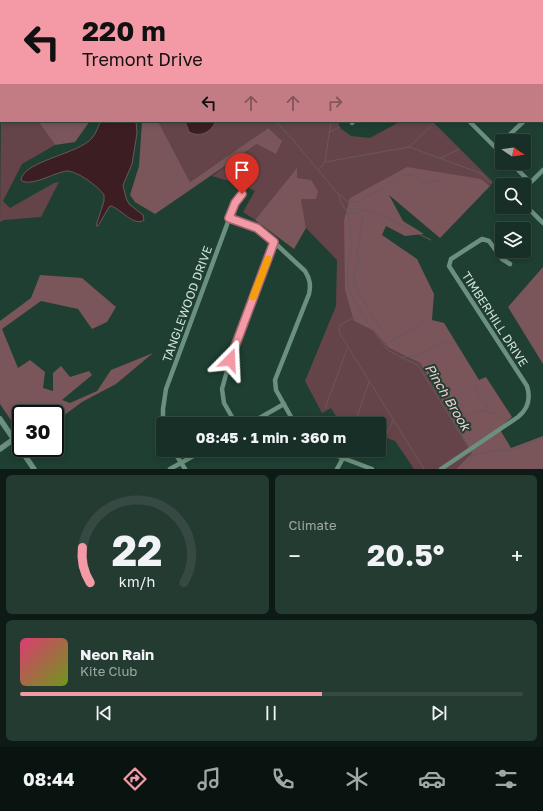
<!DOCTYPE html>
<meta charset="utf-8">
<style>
:root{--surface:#172f26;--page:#243b32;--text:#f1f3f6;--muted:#9ea9a7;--line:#364a43;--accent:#f49aa6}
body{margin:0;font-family:"Golos Text",sans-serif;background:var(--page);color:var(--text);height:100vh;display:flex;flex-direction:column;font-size:15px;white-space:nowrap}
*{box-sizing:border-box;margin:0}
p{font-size:13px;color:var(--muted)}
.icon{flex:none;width:22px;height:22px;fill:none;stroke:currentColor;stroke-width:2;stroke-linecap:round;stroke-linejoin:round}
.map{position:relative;height:469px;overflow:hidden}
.details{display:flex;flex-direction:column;gap:6px;padding:6px;background:#0d1a15;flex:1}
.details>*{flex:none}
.top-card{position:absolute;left:0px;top:0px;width:543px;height:122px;box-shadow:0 2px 6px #0003,0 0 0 1px var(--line);background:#f49aa6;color:#111;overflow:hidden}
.needle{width:26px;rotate:103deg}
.controls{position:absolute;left:495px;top:134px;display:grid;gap:8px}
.controls a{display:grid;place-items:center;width:36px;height:36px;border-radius:4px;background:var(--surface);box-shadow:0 2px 6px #0003,0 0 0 1px var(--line);font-size:20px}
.speed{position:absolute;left:12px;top:405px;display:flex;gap:8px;font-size:20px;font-weight:700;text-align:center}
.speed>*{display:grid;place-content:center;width:52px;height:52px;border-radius:50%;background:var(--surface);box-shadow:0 2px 6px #0003,0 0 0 1px var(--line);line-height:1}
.speed .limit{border:2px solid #111;border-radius:6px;background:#fff;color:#111}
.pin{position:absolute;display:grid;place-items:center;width:34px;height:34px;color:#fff;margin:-41px -17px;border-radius:50% 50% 50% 0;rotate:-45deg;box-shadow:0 0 4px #0007}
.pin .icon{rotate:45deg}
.me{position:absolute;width:44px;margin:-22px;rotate:21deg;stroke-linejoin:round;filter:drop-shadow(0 0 3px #0008)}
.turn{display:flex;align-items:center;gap:14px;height:84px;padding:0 16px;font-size:18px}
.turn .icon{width:52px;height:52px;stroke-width:2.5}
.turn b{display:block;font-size:28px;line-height:34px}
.lanes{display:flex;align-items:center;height:38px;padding:0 16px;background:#0003;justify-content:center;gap:20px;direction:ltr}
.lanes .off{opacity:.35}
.big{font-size:30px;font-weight:700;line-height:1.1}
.details .card{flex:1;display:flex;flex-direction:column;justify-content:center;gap:6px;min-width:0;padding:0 14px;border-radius:6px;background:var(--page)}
.details .dial{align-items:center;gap:0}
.dial svg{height:104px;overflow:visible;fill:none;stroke:var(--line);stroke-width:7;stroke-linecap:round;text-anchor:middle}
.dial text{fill:var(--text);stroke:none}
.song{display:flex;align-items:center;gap:12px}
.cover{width:48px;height:48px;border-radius:6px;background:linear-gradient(135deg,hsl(340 70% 55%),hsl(80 70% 35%))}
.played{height:4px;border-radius:2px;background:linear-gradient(90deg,var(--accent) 60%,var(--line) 60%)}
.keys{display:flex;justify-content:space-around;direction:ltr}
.heat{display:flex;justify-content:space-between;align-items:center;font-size:22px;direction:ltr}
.details .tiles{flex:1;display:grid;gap:6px;grid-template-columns:1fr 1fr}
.card:last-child{grid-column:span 2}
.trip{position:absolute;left:156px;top:417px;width:230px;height:40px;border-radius:4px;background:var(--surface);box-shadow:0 2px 6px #0003,0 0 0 1px var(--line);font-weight:700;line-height:40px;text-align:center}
.tabs{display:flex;height:64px;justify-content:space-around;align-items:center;background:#09130f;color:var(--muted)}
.tabs .icon{width:28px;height:28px}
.tabs .selected{color:var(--accent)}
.tabs b{font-size:18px;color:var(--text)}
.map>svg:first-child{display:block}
.green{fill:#644448}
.forest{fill:#7a555a}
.water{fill:#3c1d22;stroke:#695859}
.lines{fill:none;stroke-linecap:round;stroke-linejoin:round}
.stream{stroke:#695859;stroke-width:1}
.minor{stroke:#6b907f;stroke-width:4.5}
.tertiary{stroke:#6b907f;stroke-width:5.5}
.route-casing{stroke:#9f646c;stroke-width:10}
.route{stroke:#f49aa6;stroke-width:7}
.slow{stroke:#f59e0b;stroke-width:7}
.labels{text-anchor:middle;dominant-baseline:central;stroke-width:4;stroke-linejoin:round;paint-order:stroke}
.street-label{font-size:12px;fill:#d1e3da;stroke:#1f3f32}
.water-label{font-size:13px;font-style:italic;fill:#f9cfd4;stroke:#1f3f32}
</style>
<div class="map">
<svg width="543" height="469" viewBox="0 0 543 469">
<rect width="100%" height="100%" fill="#1f3f32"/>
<g class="green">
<path d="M0,0H451L1,1L0,98Z"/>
<path d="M1,111V121H38L55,145L22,164L3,201L10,208L54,183L59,182L41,217L4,220L0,222Z"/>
<path d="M158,121H338L340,128L351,136L370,138L401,121H432L493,182L490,186L480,179L350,198L354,321L375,331L389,348L420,363L472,453L456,469H414L395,441L379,435V424H349L339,421L331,408L322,413L305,381L336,306L337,260L306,228L297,178V169L255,220L243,212L255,191L243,185L212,176L257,144L268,128L190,182Z"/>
</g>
<g class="forest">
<path d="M38,121H90L75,142L55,145Z"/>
<path d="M142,121H158L190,182L268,128L282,141L276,154L257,144L155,214L135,202L130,195L139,166Z"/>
<path d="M407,167L481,179L490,186L440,238L389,195L403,221L424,234L405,236L386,226L382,235L417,259L434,294L432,320L444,323L479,380L486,377L512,417L499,428L511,448L543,436V469H456L472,453L420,363L389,348L374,331L354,321L345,290L344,220L350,198Z"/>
<path d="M297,168V178L311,180L318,191L316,199H301L306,228L294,249L255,220Z"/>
<path d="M543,267V364L508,307Z"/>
<path d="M40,275L82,278L116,307L107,322L92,329L78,309L41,301L2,329L18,368L30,360L45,372L43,388L53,391V373L61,366L70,377L89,371L92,375L62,400L70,403L97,391L111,370L153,353L116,384L82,402L55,422V414H21V435L0,404V321L31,298Z"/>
</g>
<g class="water">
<path d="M101,121H136L137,133L132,164L123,185L126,198L129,204L143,215L144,220C134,227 121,209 111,206L109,207L98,226H96L104,201V195C98,186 77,171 67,171C55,172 30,188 21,180C23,161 79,154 92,138C96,134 98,126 101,121Z"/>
<path d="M185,121H216C211,132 201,138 189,132Z"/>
</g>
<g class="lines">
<g class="stream">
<path d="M123,0L124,1"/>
<path d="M274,121C282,126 286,134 293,140L339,195L340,201L348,213L352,245L348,264V286L352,297L369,325L388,350L400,357L418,365L469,448"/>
<path d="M330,132L340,127"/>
<path d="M409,147L433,124"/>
<path d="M441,158L459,149"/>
<path d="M325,162L331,121"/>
<path d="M319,169L325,162L409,147L480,173L491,183"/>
<path d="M340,195L347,201L360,202L371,194L384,188L387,184L393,180L406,175H414L425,183L437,181L444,177"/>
<path d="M347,209C370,205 409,230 431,240"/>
<path d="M348,213H358L363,219L357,252L359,263L354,276V283L367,308L384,333"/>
<path d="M362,313L340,325L339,329L340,334L424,469"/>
<path d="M384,345L427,321"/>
<path d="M402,357L416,356L446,340L453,345"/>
<path d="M475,385L480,397L486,406"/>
<path d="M325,408L347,349"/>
<path d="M484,411L492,395"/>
<path d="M453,422C460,422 462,418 468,415C481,407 493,413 506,419"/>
<path d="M355,423L369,382"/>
<path d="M386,435L393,421"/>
<path d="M473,455L499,450L505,451L518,448L543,437"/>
<path d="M461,469L471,459L472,455L470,451"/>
</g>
<g class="minor">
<path d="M511,1L512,0"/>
<path d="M542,37H543"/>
<path d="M542,103L543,102"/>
<path d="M469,121L502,154"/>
<path d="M352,123L354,121"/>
<path d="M503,141L524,121"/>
<path d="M511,163L530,182"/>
<path d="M524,189L543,170"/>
<path d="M524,204L543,223"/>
<path d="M229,218L262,231L305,271C310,279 311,285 309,294L275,380L276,390L295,424"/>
<path d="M163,424V409L166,389L235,203L241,194"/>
<path d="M236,424L224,403L222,389L230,360L275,242"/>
<path d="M249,424L284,404"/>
<path d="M173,450L185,469"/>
<path d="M322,450L372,469"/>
<path d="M170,469L204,450"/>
<path d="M337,469L343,458"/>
<path d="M441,469L518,417C528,409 531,399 527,386L449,266L451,259L482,239L489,241L502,259L510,264"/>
</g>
<g class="tertiary">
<path d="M0,419L34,469"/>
<path d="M0,449L14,439"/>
</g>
</g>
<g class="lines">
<g class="route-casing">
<path id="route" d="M230,360L274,242L257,228L229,218L235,203L242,194"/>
</g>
<use href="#route" class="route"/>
<path class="slow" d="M253,297L268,259"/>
</g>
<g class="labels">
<g class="street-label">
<text transform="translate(187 304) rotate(-70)">TANGLEWOOD DRIVE</text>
<text transform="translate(495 319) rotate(57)">TIMBERHILL DRIVE</text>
</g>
<g class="water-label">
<text transform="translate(448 397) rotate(59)">Pinch Brook</text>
</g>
</g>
</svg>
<div class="controls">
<a><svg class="needle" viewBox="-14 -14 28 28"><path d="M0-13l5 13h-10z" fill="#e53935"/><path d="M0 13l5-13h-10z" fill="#9ea9a7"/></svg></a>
<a><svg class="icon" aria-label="search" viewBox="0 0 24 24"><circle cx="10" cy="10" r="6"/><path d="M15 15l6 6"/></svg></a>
<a><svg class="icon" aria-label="layers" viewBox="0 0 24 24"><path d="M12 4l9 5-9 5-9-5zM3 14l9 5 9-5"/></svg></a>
</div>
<div class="speed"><div class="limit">30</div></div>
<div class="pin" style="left:242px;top:194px;background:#d93025"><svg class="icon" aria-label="arrive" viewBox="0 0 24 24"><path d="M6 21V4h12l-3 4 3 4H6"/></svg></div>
<svg class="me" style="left:230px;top:360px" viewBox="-20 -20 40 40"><path d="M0-17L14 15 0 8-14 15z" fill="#f49aa6" stroke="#fff" stroke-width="4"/></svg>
<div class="trip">08:45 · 1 min · 360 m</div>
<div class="top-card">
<div class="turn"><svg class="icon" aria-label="left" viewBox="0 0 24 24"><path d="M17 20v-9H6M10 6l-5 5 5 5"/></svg><div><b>220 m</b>Tremont Drive</div></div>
<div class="lanes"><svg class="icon" aria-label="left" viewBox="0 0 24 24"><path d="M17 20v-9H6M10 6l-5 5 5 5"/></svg><svg class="icon off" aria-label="ahead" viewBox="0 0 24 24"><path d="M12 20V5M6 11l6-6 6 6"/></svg><svg class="icon off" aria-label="ahead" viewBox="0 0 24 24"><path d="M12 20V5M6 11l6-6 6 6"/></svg><svg class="icon off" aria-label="right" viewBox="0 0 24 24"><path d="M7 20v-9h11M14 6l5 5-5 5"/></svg></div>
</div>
</div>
<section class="details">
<div class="tiles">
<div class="card dial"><svg viewBox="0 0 100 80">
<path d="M14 69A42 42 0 1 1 86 69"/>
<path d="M14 69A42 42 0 0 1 8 42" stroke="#f49aa6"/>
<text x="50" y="56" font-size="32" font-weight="700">22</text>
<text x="50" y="72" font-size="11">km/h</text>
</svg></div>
<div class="card"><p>Climate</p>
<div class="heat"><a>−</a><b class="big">20.5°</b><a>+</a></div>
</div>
<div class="card">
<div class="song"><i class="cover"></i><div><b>Neon Rain</b><p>Kite Club</p></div></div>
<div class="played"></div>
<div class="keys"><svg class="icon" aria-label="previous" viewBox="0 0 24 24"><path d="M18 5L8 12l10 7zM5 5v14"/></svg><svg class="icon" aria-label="pause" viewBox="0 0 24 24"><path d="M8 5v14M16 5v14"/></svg><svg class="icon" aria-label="next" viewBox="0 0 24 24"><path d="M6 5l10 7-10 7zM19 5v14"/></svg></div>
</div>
</div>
</section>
<nav class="tabs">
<b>08:44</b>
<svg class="icon selected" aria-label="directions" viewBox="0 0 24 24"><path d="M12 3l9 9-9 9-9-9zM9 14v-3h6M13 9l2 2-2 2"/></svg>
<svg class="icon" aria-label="music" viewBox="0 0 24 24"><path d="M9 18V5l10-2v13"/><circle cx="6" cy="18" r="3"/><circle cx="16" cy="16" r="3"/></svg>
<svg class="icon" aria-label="phone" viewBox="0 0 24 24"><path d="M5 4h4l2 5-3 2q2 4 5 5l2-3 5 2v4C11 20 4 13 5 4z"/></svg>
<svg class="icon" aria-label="climate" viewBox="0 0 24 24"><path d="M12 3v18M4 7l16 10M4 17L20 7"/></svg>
<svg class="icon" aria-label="car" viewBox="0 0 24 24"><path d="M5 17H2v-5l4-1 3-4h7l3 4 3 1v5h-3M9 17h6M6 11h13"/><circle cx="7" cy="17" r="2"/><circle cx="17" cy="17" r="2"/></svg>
<svg class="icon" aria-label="filters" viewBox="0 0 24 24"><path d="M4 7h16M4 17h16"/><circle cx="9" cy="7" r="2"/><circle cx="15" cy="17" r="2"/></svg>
</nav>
